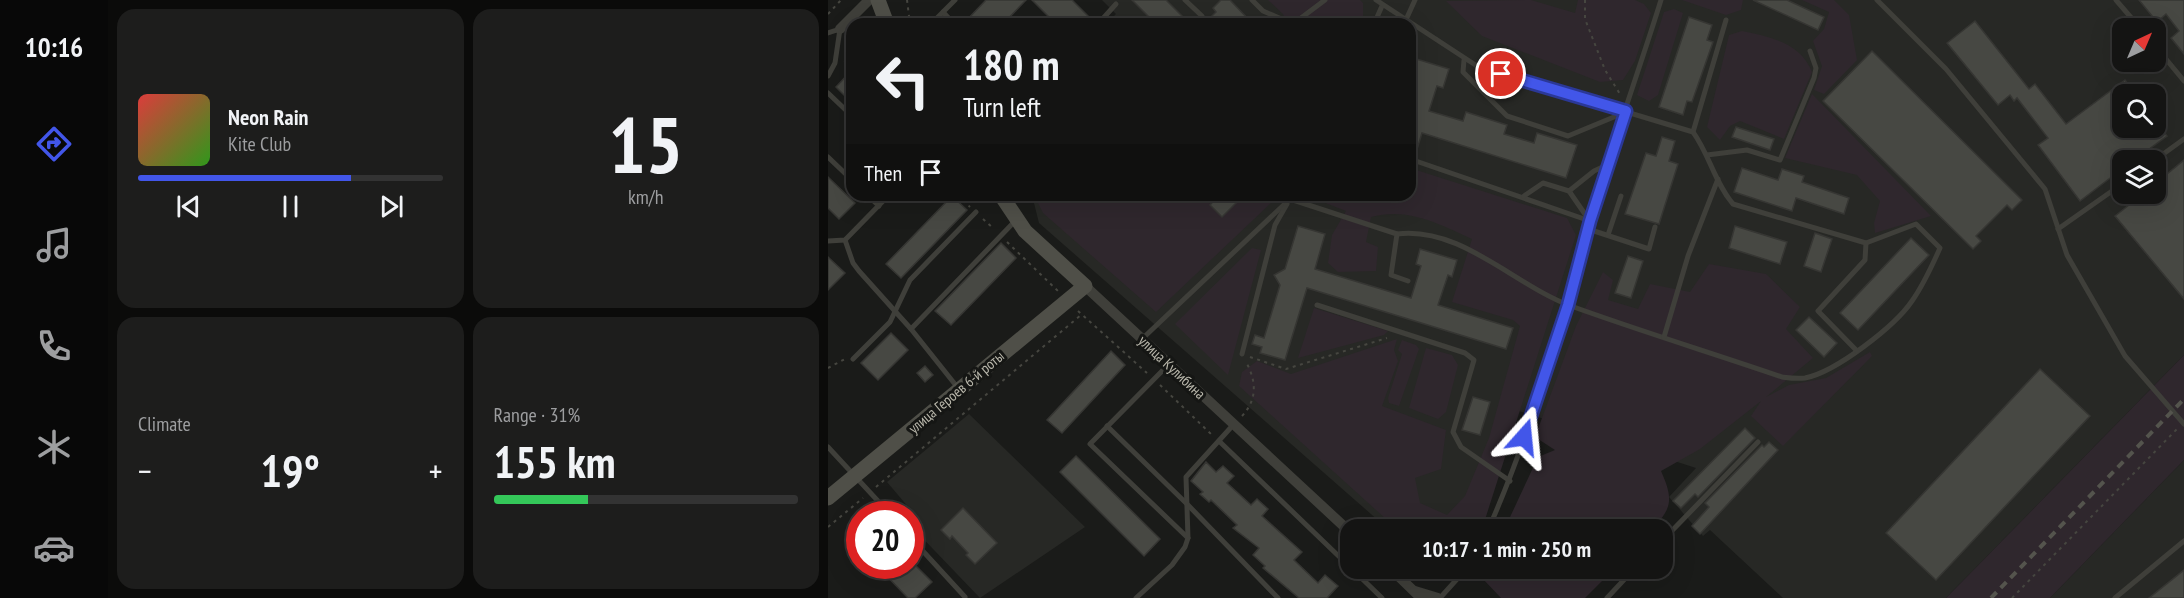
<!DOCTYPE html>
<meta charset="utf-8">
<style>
:root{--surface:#141413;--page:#1d1d1c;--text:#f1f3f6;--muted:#9d9ea0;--line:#333;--accent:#4256e9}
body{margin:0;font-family:"PT Sans Narrow",sans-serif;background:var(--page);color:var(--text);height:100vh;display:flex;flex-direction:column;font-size:22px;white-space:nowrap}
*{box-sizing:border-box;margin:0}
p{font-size:20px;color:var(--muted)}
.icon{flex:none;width:33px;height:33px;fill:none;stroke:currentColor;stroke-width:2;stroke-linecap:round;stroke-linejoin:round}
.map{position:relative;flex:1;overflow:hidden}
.details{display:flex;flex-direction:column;gap:9px;padding:9px;background:#0b0b0a;width:720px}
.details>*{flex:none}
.guide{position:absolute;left:18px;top:18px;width:570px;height:183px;border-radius:18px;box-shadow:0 6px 24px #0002,0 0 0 2px var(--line);background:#141413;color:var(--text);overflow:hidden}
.needle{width:39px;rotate:44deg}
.controls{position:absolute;left:1284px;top:18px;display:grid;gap:12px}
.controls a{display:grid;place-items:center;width:54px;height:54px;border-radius:12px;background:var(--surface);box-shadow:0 6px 24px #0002,0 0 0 2px var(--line);font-size:30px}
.speed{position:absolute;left:18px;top:501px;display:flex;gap:12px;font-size:30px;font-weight:700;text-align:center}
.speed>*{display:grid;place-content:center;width:78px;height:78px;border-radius:50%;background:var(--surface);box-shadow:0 6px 24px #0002,0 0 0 2px var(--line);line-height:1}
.speed .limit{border:9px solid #d22;background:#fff;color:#111}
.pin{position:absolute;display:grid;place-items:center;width:51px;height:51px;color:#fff;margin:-26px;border:3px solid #fff;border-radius:50%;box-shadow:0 2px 6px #0007}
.me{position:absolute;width:66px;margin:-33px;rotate:18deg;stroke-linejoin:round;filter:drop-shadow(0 0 4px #0008)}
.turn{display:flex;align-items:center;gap:21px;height:126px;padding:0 18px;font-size:27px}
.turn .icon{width:78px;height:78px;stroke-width:2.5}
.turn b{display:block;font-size:42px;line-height:51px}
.then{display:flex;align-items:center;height:57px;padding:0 18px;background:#0003;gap:12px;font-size:22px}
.big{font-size:45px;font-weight:700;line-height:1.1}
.details .card{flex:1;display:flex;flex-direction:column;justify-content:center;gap:9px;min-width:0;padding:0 21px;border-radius:18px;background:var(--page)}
.details .dial{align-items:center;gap:0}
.dial b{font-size:78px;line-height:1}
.song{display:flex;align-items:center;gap:18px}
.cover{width:72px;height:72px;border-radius:9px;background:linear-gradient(135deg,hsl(0 70% 55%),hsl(110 70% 35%))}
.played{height:6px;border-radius:3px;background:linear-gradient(90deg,var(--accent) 70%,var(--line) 70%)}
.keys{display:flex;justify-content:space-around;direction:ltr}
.heat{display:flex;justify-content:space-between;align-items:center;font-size:33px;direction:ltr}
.charge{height:9px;border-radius:4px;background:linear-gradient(90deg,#34c759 31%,var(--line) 0)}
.details .tiles{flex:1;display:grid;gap:9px;grid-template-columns:repeat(2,1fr)}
.trip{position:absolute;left:512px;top:519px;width:333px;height:60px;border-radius:18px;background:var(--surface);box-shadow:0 6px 24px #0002,0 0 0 2px var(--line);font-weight:700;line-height:60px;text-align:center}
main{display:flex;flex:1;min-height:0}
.tab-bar{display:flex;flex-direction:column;width:108px;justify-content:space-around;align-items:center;background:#080808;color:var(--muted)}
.tab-bar .icon{width:42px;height:42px}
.tab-bar .current{color:var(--accent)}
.tab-bar b{font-size:27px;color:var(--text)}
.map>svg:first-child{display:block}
.built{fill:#272825;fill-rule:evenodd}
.green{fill:#2f272d}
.building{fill:#474843;stroke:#363633;stroke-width:1.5}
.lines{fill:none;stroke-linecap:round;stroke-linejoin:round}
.path{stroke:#464640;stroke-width:2;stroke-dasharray:3 4.5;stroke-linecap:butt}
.lane{stroke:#3f3f3a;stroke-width:5}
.street{stroke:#3f3f3a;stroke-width:10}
.secondary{stroke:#4f4f48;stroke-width:15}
.rail{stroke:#54544d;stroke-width:4;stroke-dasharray:8 6;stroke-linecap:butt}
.route-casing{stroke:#2b3897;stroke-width:15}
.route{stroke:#4256e9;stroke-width:10}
.labels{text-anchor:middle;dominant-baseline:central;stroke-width:6;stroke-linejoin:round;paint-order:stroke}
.street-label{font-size:15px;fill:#bab8ac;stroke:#151614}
</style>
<main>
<nav class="tab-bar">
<b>10:16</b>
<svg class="icon current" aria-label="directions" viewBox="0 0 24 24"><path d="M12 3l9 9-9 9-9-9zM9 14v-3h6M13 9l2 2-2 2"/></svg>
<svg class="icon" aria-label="music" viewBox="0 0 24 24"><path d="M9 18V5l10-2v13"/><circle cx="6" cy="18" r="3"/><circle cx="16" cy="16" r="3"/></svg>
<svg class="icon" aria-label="phone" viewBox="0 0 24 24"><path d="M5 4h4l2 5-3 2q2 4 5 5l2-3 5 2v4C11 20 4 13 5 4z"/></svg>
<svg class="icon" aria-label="climate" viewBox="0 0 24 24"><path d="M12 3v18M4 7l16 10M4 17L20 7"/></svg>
<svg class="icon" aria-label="car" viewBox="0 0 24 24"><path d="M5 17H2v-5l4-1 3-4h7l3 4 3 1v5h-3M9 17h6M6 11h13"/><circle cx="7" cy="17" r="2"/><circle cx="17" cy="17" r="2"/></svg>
</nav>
<section class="details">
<div class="tiles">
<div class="card">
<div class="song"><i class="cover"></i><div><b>Neon Rain</b><p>Kite Club</p></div></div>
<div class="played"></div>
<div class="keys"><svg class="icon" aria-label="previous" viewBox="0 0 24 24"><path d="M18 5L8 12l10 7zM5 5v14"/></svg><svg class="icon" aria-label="pause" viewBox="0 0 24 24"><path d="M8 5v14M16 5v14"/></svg><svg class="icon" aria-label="next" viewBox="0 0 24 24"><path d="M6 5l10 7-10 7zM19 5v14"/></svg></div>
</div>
<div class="card dial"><b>15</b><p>km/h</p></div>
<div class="card"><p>Climate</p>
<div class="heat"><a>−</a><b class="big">19°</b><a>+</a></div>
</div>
<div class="card"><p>Range · 31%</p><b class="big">155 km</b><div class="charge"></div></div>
</div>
</section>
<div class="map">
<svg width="1356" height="598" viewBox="0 0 1356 598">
<rect width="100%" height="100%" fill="#1a1b19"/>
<g class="built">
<path d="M274,0H1356V291L1352,295L1356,299V355L1118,598H955L882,530L875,536L841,497L868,468L688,410L647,529H560L211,223L204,195H582V24H278L288,14ZM1294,28H1328V62H1294ZM1294,94H1328V128H1294ZM1294,160H1328V194H1294Z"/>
<path d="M141,414L257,527L152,598L83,526V520L87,515L59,482Z"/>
<path d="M1356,460V598H1222Z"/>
</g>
<g class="green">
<path d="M440,0H532L535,3V24H459L455,14Z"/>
<path d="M703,0L747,13L750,0H807L816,4L823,13L807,61L795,80L772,82L654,36L618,1Z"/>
<path d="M854,0H915L913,10L898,15Z"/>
<path d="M974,0H1006L1021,15L1029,60L996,94L986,90L994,66L985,41L996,29L1001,12Z"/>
<path d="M846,9L855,13L830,95L821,101L809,95L836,12Z"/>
<path d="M914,31C943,37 973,43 984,72L956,139L912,121L902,126L892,140L879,127L901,35Z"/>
<path d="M984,94L1103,216L1047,233L1046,223L1052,201L1029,175L957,158Z"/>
<path d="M582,168L739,218L748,235L654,529H569L411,386L414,372L429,361L463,374L569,339L566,350L570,361L554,406L618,430L613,469L587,478L592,503L619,515L637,496L661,438L692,326L685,320L624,302L644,239C611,224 580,207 543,217L538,242L550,247L548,271L510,272L500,263L504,235L518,211L482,197L483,195H582Z"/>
<path d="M206,195H445L444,202L328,312L215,213Z"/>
<path d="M424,248L433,250L400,375L347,324Z"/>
<path d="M881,264L938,274L972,307L958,329L985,358L938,397L961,385L998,378L1042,352L1044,356L955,446L923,416L933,401L872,449L833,471C845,498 845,508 824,529L676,530L710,457L727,450L707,437L748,326L775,272L785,280L780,300L810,309L822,284L862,292Z"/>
<path d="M486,308L560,331L556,335L470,358Z"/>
<path d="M574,340L588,345L591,349L571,406L561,403L560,398L574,354L570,350Z"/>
<path d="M598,348L624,355L630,365L618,412L610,419L581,408Z"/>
<path d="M1356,355V460L1222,598H1118Z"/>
<path d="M659,569V568L786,569L757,598H673L655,579Z"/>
</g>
<g class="building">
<path d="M158,0H198L175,24H135Z"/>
<path d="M204,0H244L260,16L252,24H228Z"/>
<path d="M304,0H338L362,24H328Z"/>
<path d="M393,0H402L425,24H376L388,12L385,8Z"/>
<path d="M925,0H959L996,17L990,30Z"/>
<path d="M1311,0H1356V54L1343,38L1351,31L1338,14L1329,22Z"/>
<path d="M861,17L884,25L879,40L885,42L864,102L859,101L855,115L831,107Z"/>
<path d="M1147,21L1201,89L1207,84L1238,124L1297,80L1308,94H1294V128H1333L1339,136L1306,160H1294V169L1252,201L1210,145L1220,138L1189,98L1186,101L1182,95L1170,105L1119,43Z"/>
<path d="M1044,51L1194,200L1184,210L1179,205L1148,236L1153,241L1145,249L995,101Z"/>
<path d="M582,57L621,69L615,88L609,86L601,111L635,121L638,112L679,125L676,134L706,143L709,133L749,145L738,178L594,133L587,156L582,154Z"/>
<path d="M24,70V103L8,87Z"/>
<path d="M908,127L946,139L942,150L904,137Z"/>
<path d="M834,137L847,141L841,161L850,164L831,224L797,214L818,153L828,156Z"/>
<path d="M1356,160V299L1287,216L1315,194H1328V183Z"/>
<path d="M914,168L950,180L954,169L976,176L974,182L1021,198L1016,214L968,198L964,211L906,192Z"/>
<path d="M0,177L27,203L11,219L0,208Z"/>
<path d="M391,195H404L410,201L394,217L382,205Z"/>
<path d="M124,196L139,210L73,278L58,264Z"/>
<path d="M470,226L497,234L487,269L583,298L593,266L588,264L592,249L629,260L624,277L620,275L610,305L685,328L678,349L479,288L457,360L432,353L434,347L424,344L427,335L436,338L452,285L446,275L457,269Z"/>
<path d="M907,226L959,242L952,264L901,248Z"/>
<path d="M987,233L1004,239L993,272L976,266Z"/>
<path d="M1083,238L1101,255L1030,330L1012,313Z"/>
<path d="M173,243L188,258L123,325L107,311Z"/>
<path d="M800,256L815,261L803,298L787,293Z"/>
<path d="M0,257L17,273L0,290Z"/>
<path d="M981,317L1009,343L996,357L968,330Z"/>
<path d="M63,333L80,350L50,380L33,363Z"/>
<path d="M283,351L297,365L234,433L219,420Z"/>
<path d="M97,366L105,375L97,382L89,373Z"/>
<path d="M1212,369L1262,416L1108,580L1058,533Z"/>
<path d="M645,397L662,402L652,435L634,430Z"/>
<path d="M917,428L927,438L870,497L867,494L853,508L845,501Z"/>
<path d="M941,442L950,450L872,534L864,526L881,507L877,503L934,445L936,447Z"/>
<path d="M248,456L332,539L316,556L232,472Z"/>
<path d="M378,462L388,472L395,466L406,476L399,483L423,505L429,499L440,509L434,516L474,552L466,560L490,583L497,575L510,586L499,598H471L435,568L437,566L425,555L431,548L405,528L409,525L383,500L381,502L372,494L375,492L363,481Z"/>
<path d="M135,508L169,543L147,564L138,555L140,553L124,536L122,539L113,530Z"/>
<path d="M49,566H88L104,582L87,598H80Z"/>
<path d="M1356,570V598H1321Z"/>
</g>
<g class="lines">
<g class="path">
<path d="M79,0L82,24"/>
<path d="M757,0V19L777,70L792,94"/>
<path d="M0,14L13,0"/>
<path d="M16,61L24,62"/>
<path d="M130,195L142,207"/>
<path d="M155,219L166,229"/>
<path d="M179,242L231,292"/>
<path d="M250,311L319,373"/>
<path d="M422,357L458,369L559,338"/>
<path d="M0,368L17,359"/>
<path d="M332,385L384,435"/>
<path d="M414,416C429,400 429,382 418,362"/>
<path d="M48,487L253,315"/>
<path d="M0,527L35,498"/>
<path d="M1184,598L1350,428"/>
</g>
<g class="lane">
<path d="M357,0L374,16"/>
<path d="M424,0L435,11L465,24L497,0"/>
<path d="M1049,0L1118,69L1217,189L1239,255L1297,356L1356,424"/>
<path d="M1288,0L1312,28"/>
<path d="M115,12L126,24"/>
<path d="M103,24L127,0"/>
<path d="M270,24L288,4"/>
<path d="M546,24L554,6"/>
<path d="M576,24L587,0"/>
<path d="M0,33L12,29L7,63L0,76"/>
<path d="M1328,47L1356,81"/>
<path d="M636,60L635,72L679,116L740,136L798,112"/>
<path d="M0,93L24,116"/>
<path d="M865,132L898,20"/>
<path d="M879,155L919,150L952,160L986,78L988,68L982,51"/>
<path d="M0,157L24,180"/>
<path d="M582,159L762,221"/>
<path d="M1327,160L1356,139"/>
<path d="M741,191L761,220"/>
<path d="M39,195L51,206"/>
<path d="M696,196L715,183L741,191L766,171L779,165"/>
<path d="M462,199L569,234C633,226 686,285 743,306C812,331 884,353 954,377C962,378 969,379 977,378C1008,372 1067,326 1084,301C1096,284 1104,266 1112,248L1088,224L1038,243L905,204C887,183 881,154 865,132L652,68L548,0"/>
<path d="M760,229L821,249L827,227"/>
<path d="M1230,229L1294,184"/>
<path d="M569,234L563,275L580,281"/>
<path d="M780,235L793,196"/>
<path d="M17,240L25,263L31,271L83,329L130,388"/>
<path d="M0,241L17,240L61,195"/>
<path d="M489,305L637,353L646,360L625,432L633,447L682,481"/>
<path d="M83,329L188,220"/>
<path d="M836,337L860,256L890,179"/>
<path d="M314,339L462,199L461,195"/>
<path d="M1029,351L990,311L1037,260L1038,243"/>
<path d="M414,354L447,225L459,204"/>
<path d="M25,359L62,322L82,280L148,212"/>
<path d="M341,364L262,444L360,538"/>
<path d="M279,426L359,504L450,598"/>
<path d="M391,441L522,567"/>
<path d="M0,447L62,514"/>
<path d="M660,530C704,431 733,326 762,222C783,147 810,74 833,0"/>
<path d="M82,537L137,597"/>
<path d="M834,541L930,442"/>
<path d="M523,568L554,598"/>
<path d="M308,598L344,565L357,547L360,538L358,477L406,424"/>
<path d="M612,598L639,568"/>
<path d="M779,598L807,568"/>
<path d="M1287,598L1356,541"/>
</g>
<g class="street">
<path d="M12,29L41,0"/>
<path d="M257,286L522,532"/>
<path d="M562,568L593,598"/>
<path d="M587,591L610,598"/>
</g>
<g class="secondary">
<path d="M50,0L59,24"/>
<path d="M0,498L257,286L197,231L173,195"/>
</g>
<path class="rail" d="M1163,598L1356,399"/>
</g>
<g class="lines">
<g class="route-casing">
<path id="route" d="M673,74L798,111L762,221L740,305L696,437"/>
</g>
<use href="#route" class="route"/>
</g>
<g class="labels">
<g class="street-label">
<text transform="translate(344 367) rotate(43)">улица Кулибина</text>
<text transform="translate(128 392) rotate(-40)">улица Героев 6-й роты</text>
</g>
</g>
</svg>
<div class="controls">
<a><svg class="needle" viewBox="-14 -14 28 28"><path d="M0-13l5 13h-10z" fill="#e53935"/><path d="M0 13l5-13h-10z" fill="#9d9ea0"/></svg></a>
<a><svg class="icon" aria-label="search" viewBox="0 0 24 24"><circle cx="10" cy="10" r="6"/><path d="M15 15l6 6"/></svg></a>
<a><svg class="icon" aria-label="layers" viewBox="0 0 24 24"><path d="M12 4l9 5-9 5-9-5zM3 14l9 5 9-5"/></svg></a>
</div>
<div class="speed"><div class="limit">20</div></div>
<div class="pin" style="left:673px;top:74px;background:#d93025"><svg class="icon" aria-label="arrive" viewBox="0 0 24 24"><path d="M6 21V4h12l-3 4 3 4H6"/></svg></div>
<svg class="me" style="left:696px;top:437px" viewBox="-20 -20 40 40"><path d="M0-17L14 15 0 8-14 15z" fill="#4256e9" stroke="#fff" stroke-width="4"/></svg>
<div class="trip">10:17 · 1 min · 250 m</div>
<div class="guide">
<div class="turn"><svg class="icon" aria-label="left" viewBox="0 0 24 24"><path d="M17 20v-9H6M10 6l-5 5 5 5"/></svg><div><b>180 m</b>Turn left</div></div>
<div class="then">Then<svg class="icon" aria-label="arrive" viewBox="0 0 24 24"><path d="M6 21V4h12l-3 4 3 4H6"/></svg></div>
</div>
</div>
</main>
